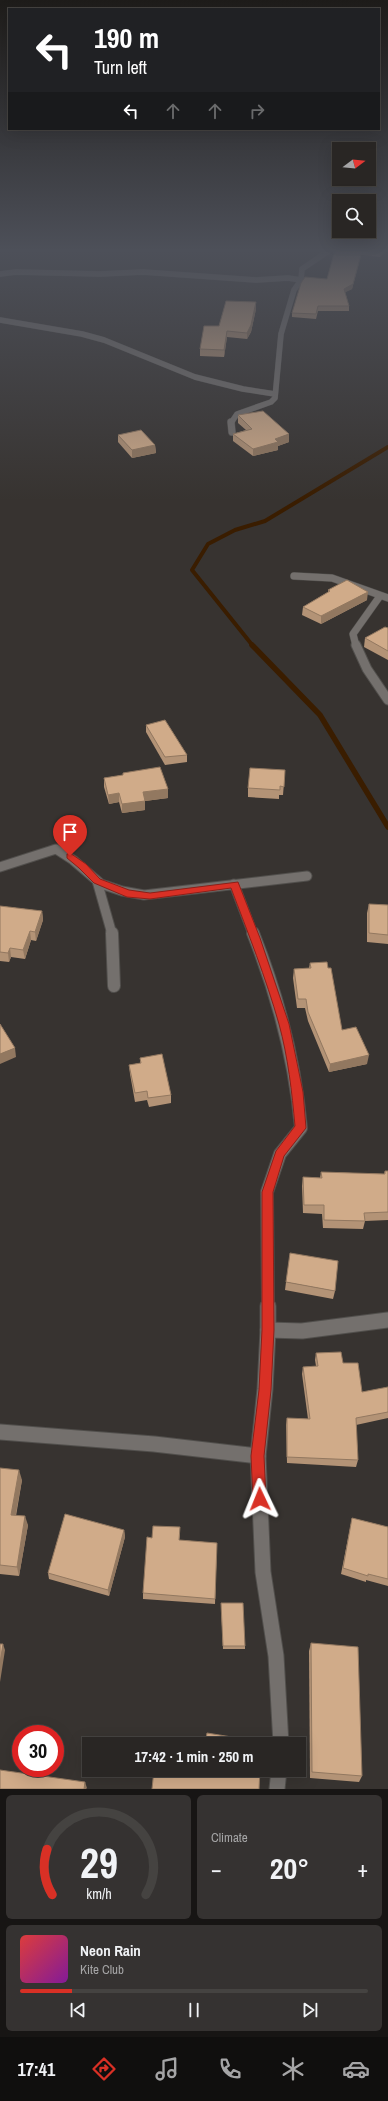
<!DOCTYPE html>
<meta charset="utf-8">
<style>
:root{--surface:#292624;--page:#353231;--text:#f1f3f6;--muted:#a5a5a6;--line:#454341;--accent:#d93025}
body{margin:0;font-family:"Archivo Narrow",sans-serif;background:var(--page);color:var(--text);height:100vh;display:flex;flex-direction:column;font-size:15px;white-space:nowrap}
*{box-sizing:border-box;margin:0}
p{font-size:13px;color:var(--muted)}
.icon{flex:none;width:22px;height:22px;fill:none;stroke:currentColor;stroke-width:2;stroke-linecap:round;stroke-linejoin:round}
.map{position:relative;height:1789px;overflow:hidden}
.sheet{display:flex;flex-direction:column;gap:6px;padding:6px;background:#171514;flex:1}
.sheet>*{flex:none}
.banner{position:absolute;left:8px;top:8px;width:372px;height:122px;border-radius:0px;box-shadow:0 4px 16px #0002,0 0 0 1px var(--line);background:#202124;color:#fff;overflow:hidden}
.needle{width:26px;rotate:74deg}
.tools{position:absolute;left:332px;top:142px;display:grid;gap:8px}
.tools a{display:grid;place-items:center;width:44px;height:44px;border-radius:0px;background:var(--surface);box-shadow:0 4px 16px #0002,0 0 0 1px var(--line);font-size:20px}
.speed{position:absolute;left:12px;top:1725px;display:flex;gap:8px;font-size:20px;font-weight:700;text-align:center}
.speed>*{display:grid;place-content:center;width:52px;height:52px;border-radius:50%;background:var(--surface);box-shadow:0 4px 16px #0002,0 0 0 1px var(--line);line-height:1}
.speed .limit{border:6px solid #d22;background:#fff;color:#111}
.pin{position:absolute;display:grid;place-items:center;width:34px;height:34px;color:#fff;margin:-41px -17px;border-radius:50% 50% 50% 0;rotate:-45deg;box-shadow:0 0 4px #0007}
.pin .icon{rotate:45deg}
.me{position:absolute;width:44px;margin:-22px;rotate:358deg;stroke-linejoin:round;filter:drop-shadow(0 0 3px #0008)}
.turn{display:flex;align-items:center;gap:14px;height:84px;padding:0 20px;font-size:18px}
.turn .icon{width:52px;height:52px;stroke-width:2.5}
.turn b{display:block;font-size:28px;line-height:34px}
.lanes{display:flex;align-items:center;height:38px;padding:0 20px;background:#0003;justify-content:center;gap:20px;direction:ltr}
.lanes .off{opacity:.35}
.big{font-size:30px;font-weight:700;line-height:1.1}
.sheet .card{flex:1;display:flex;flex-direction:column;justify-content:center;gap:6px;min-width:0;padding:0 14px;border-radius:6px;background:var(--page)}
.sheet .dial{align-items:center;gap:0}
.dial svg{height:104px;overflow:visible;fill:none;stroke:var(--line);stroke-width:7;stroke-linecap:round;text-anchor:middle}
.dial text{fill:var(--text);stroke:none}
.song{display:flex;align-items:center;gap:12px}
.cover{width:48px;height:48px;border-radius:6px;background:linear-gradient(135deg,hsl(0 70% 55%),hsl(290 70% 35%))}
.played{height:4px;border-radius:2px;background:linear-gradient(90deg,var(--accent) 15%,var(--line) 15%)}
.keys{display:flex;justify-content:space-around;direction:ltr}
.heat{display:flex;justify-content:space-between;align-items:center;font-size:22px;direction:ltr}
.sheet .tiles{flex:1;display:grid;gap:6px;grid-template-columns:1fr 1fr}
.card:last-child{grid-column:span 2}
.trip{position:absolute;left:82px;top:1737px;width:224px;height:40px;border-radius:0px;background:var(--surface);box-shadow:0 4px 16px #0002,0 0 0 1px var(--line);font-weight:700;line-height:40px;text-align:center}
.menu{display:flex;height:64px;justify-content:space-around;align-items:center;background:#100f0e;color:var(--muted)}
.menu .icon{width:28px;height:28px}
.menu .on{color:var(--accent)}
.menu b{font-size:18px;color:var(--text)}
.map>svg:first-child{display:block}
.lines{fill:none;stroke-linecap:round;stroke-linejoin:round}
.stream-far1{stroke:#3a1d00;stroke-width:4}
.stream{stroke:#3a1d00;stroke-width:5.5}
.minor-far4-casing{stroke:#514f4c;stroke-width:6}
.minor-far3-casing{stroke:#514f4c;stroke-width:8}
.minor-far2-casing{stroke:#514f4c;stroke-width:11}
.minor-far1-casing{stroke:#514f4c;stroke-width:14}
.minor-casing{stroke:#514f4c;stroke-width:17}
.minor-far4{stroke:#74706d;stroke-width:5.5}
.minor-far3{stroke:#74706d;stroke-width:7}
.minor-far2{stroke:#74706d;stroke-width:9}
.minor-far1{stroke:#74706d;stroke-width:12}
.minor{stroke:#74706d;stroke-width:15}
.wall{fill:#b39376}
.shaded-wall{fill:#927860}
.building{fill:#d0ab89;stroke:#927860}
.route{fill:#d93025;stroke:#8d1f18}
</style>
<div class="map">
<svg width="388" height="1789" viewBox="0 0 388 1789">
<rect width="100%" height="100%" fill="#373330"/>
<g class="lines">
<path class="stream-far1" d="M253,646L192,570L208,544L235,530L265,521L388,447"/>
<path class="stream" d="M252,645L320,715L388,827"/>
<g class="minor-far4-casing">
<g id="minor-far4">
<path d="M0,274L16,272L100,274L143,272L256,280L288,278L301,280"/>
<path d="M0,320L82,334L104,340L195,377L243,389L275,394"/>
<path d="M231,423L237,414L271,402L275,398L281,334L294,290L301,280L302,269L330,250"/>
</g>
</g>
<g class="minor-far3-casing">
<g id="minor-far3">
<path d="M231,422L232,432"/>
<path d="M294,576L332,578L388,598"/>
<path d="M356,646L353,634L380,596"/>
</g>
</g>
<g class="minor-far2-casing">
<g id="minor-far2">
<path d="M356,645L367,669L388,700"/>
<path d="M0,867L56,849L73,860L101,884L122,891L144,895L307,876"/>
<path d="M97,881L112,934"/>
<path d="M234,884L253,934"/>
</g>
</g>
<g class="minor-far1-casing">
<g id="minor-far1">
<path d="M112,933L114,986"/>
<path d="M253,933C278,996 295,1061 301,1128L280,1154L267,1192L268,1307"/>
</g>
</g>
<g class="minor-casing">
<g id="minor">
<path d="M268,1306V1330"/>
<path d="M0,1432L154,1444L258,1456L265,1389L268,1330L302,1331L388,1320"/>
<path d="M258,1456L263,1572L276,1656L281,1744"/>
<path d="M277,1789L279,1770"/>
</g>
</g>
<use href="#minor-far4" class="minor-far4"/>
<use href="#minor-far3" class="minor-far3"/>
<use href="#minor-far2" class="minor-far2"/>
<use href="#minor-far1" class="minor-far1"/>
<use href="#minor" class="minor"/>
</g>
<g class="wall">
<path d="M333,250H386L380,257L361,255L352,289L345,292L349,306V311H318L316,319L292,317V313L327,279L334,253H333Z"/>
<path d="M256,309L251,332L247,339L227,337L224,357L200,356V349L219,326Z"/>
<path d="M238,415L289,442L278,446V450L253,456L233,441V434L246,430L238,423Z"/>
<path d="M118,435L155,445L156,453L132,458L118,442Z"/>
<path d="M328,590L367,600L321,624L302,615L303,607L328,592Z"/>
<path d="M388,628V660L364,647L365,638Z"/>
<path d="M146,725L187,755V762L165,765L146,732Z"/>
<path d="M285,770L283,795H279V799L248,797V788Z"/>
<path d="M123,773L168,789V798L145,801V810L122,813L119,802L109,804L104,787V778L123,775Z"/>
<path d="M369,904L388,905V944L367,942V913Z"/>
<path d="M0,906L42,911L43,920L36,941L31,940L25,959L11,957L9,962L0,961Z"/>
<path d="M310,963L328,968L342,1030L367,1064L329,1072L308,1021L305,1008H297L293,978L294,969L309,968Z"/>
<path d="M140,1058L171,1095V1103L149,1107L147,1100L135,1102L130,1074L129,1065L140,1063Z"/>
<path d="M385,1171H388V1220L365,1221L363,1229L323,1228L322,1214L303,1213L302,1186L303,1177L320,1178L321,1172L384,1174Z"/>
<path d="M286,1282L335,1291L333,1299L285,1290Z"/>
<path d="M316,1353L343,1363L362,1392L388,1387V1418L356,1425L358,1460L356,1467L287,1463L286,1425L287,1418L308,1419L302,1374L303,1367L316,1366L315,1360Z"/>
<path d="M0,1468L22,1480L16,1516L28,1525L19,1576L0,1574Z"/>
<path d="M352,1518L388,1527V1586L366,1580V1582L341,1574Z"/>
<path d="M124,1530L125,1537L109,1596L49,1579L48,1573Z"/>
<path d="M180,1534L179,1540L217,1543L215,1604L143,1599V1593L152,1538Z"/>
<path d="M221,1606L245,1646V1649H223Z"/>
<path d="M311,1643L362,1776L359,1782L310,1778L309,1651Z"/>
</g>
<g class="shaded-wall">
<path d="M383,250H386L380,257L381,253Z"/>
<path d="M362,251L361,255L352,289L344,293V289Z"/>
<path d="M256,302V309L251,332L247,339V333Z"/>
<path d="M227,331V337L224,357V350Z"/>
<path d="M289,434V442L278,446V450L253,456V449L275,439Z"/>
<path d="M155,445L156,453L132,458V450Z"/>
<path d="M368,592L367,600L321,624V616Z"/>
<path d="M168,789V798L145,801V810L122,813V804L143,792Z"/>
<path d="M119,793V802L109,804L108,795Z"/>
<path d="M42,911L43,920L36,941L35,932Z"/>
<path d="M30,931L31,940L25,959L23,950Z"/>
<path d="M10,948L11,957L9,962L8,953Z"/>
<path d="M15,1048L16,1057L0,1064V1054Z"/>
<path d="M369,1055L367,1064L329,1072L330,1064Z"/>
<path d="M19,1470L22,1480L14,1524L11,1515Z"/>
<path d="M25,1516L28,1525L19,1576L17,1567Z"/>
<path d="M124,1530L125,1537L109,1596L108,1590Z"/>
<path d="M3,1644L5,1650L0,1682V1663Z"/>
<path d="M85,1782L87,1788L86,1789H84Z"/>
</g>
<g class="building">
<path d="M335,250H383L381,253L362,251L353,284L344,289L349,306H318L316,314L292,313L301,283L305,277L327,279Z"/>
<path d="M226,301L256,302L251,325L247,333L227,331L224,350L200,349L204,326H219Z"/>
<path d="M263,411L289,434L275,439L278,442L253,449L233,434L252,429L238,415Z"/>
<path d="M141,430L155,445L132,450L118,435Z"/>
<path d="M347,580L368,592L321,616L303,607L330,591L328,590Z"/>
<path d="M385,627L388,628V651L365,638Z"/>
<path d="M165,720L187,755L165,757L146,725Z"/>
<path d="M160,767L168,789L143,792L145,801L122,804L119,793L108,795L104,778L123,775V773Z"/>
<path d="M250,768L285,770L284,787L280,786V790L248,788Z"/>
<path d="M369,904L388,905V935L369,933Z"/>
<path d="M0,906L42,911L35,932L30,931L23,950L10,948L8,953L0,952Z"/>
<path d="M327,962L328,968H331L342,1030L356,1027L369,1055L330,1064L308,1012L306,999H298L294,969L311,968L310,963Z"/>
<path d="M0,1024L15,1048L0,1054Z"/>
<path d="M162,1054L171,1095L148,1098L147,1091L135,1093L129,1065L141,1063L140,1058Z"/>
<path d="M385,1171H388V1212L364,1213L365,1221L324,1220V1205H304L303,1177L322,1178L321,1172L385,1174Z"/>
<path d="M290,1253L338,1261L335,1291L286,1282Z"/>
<path d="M341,1352L343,1363H358L362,1392L388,1387V1412L356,1418L358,1460L287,1457V1418L310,1419L303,1367L318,1366L316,1353Z"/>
<path d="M0,1468L19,1470L11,1515L25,1516L17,1567L0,1565Z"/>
<path d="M65,1514L124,1530L108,1590L48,1573Z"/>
<path d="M352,1518L388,1527V1579L368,1574V1576L343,1568Z"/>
<path d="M153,1526L180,1527L179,1540L217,1543L215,1599L143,1593L147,1537L152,1538Z"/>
<path d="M221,1603H243L245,1646H223Z"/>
<path d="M311,1643L358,1647L362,1776L312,1772Z"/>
<path d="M0,1644H3L0,1663Z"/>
<path d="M207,1733L263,1742L262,1744H205Z"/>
<path d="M157,1739L196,1744H157Z"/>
<path d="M0,1770L85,1782L84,1789H0Z"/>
<path d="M154,1770H260L259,1789H152Z"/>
</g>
<linearGradient id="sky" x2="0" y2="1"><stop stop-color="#1e1c1a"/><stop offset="0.5" stop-color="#4d5059"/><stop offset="1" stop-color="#4d5059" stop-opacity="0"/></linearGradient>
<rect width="388" height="501" fill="url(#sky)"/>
<path class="route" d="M70,853L86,864L100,879L129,890L150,893L238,882L260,938L289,1024L303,1092L306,1128L284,1156L273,1192L274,1330L271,1390L264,1456L266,1499L264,1504L260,1506L255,1504L253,1499L251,1456L259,1390L262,1330V1192L276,1151L295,1126C292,1092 288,1057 279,1024C266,978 248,933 231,888L150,899L127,897L94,883L79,868L67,858V854Z"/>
</svg>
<div class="tools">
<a><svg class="needle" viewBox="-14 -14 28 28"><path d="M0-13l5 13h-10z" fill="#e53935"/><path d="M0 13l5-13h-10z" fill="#a5a5a6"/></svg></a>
<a><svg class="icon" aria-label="search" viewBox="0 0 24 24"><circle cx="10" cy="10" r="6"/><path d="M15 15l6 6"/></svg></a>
</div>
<div class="speed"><div class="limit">30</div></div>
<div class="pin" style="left:70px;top:856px;background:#d93025"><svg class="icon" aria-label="arrive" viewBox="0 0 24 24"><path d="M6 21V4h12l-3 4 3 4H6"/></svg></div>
<svg class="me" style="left:260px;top:1499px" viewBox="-20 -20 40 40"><path d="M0-17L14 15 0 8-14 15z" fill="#d93025" stroke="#fff" stroke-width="4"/></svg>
<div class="trip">17:42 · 1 min · 250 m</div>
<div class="banner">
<div class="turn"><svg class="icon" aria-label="left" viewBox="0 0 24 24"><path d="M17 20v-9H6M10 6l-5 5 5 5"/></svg><div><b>190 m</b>Turn left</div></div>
<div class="lanes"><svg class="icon" aria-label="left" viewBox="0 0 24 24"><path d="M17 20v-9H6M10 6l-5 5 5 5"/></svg><svg class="icon off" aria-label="ahead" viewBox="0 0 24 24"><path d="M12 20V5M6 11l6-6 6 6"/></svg><svg class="icon off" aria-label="ahead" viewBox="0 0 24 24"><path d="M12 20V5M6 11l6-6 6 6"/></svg><svg class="icon off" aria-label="right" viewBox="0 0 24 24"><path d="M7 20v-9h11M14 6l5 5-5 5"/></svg></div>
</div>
</div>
<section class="sheet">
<div class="tiles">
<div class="card dial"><svg viewBox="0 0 100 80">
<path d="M14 69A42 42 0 1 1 86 69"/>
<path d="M14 69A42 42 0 0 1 10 34" stroke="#d93025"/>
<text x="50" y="56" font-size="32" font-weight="700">29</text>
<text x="50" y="72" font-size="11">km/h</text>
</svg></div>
<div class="card"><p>Climate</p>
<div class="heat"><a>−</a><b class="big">20°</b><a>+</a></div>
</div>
<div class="card">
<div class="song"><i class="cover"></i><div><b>Neon Rain</b><p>Kite Club</p></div></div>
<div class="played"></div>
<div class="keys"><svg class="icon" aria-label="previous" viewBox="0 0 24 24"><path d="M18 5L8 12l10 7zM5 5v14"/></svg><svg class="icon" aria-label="pause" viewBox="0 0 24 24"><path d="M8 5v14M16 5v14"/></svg><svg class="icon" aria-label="next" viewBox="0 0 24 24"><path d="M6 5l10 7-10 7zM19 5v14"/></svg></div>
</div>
</div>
</section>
<nav class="menu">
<b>17:41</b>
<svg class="icon on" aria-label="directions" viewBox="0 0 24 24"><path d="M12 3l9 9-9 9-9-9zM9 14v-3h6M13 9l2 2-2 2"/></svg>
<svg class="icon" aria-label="music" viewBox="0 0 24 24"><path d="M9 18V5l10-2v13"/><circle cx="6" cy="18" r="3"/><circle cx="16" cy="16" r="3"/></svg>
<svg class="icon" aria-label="phone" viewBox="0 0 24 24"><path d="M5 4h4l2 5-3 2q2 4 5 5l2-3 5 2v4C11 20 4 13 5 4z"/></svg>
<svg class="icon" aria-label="climate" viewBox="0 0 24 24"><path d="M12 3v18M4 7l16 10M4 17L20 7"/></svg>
<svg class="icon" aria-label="car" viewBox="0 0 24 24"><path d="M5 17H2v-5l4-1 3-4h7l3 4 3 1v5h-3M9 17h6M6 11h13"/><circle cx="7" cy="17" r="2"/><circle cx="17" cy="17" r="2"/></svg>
</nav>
